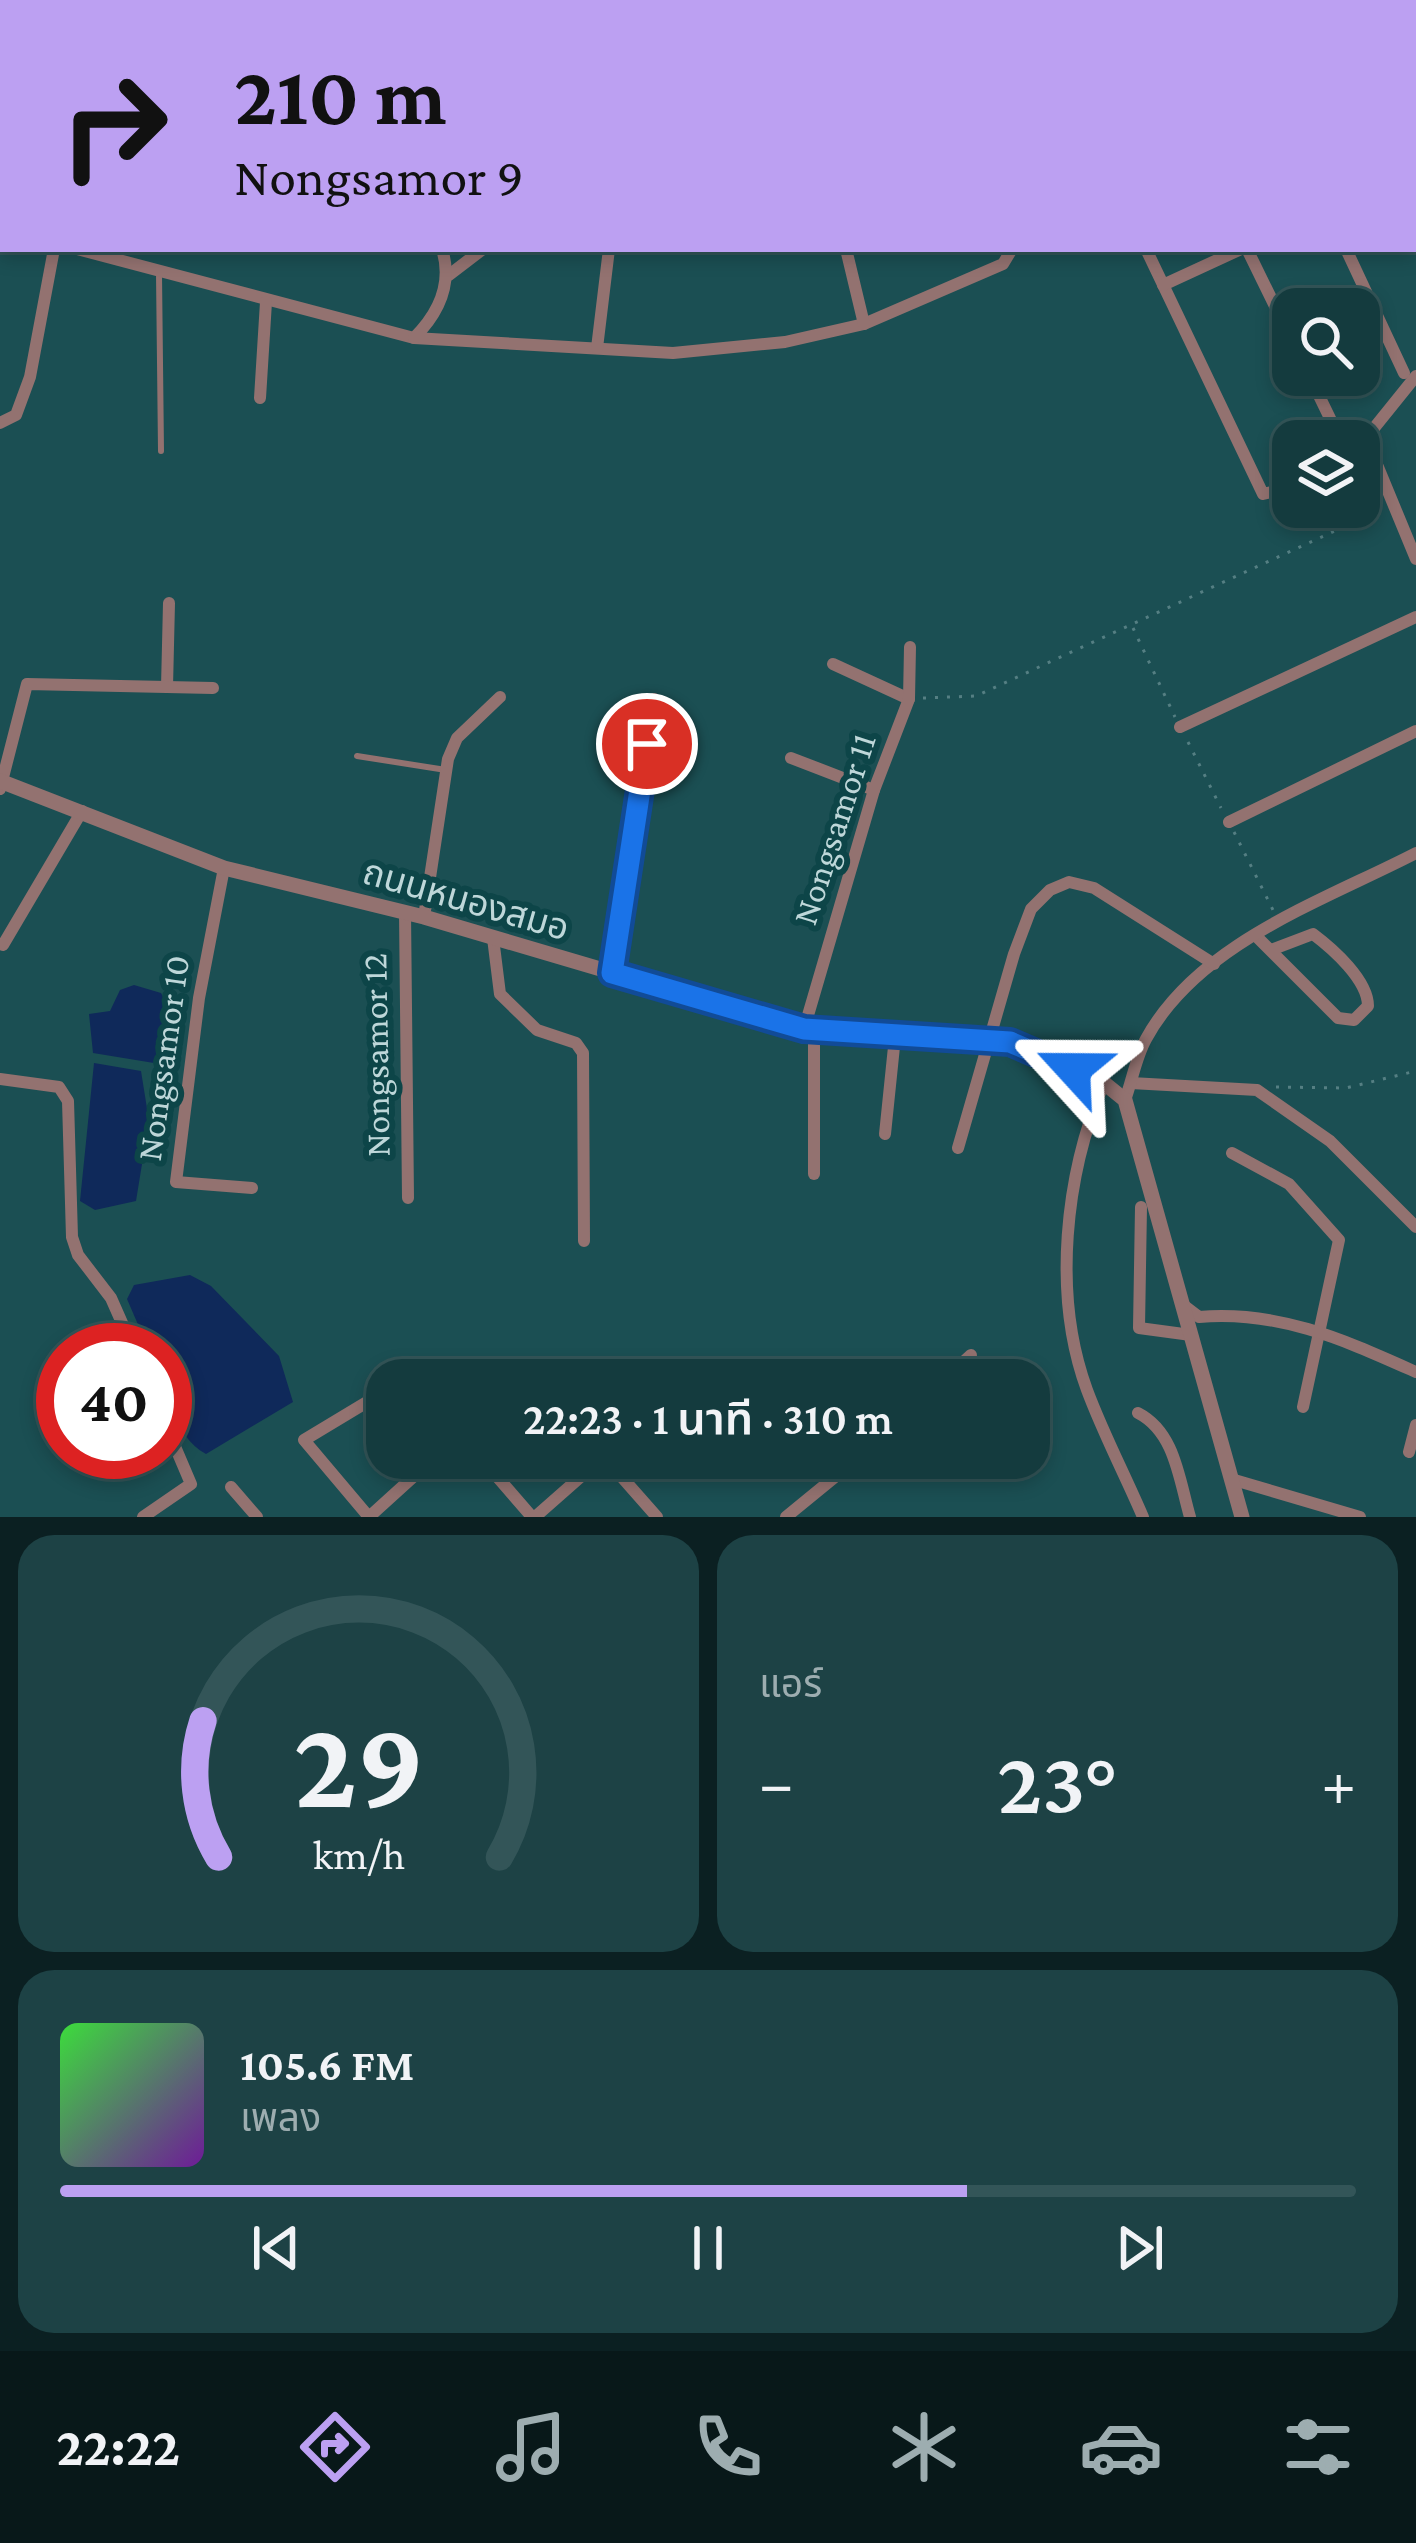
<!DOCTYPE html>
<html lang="th">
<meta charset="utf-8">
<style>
:root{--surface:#143b3e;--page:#1d4245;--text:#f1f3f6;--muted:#9dadb0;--line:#335558;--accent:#bca0f2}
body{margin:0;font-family:"Crimson Pro","Noto Sans Thai",serif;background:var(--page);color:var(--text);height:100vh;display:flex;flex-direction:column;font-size:45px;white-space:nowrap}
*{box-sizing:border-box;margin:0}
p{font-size:39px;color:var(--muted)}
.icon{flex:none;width:66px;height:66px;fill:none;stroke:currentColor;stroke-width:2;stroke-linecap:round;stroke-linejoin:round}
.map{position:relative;height:1517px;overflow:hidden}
.panel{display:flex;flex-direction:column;gap:18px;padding:18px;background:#0b2022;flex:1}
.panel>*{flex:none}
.banner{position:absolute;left:0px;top:0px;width:1416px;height:252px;box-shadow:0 6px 18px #0003,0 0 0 3px var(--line);background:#bca0f2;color:#111;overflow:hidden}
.buttons{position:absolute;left:1272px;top:288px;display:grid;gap:24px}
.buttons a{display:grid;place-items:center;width:108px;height:108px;border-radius:24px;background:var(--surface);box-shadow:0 6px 18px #0003,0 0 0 3px var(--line);font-size:60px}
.speed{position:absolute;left:36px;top:1323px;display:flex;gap:24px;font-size:60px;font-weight:700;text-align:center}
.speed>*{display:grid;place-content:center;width:156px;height:156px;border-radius:50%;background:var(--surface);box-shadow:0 6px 18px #0003,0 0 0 3px var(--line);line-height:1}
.speed .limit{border:18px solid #d22;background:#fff;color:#111}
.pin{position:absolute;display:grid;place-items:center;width:102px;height:102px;color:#fff;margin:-51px;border:6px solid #fff;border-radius:50%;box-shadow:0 3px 12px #0007}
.me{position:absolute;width:132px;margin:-66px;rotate:294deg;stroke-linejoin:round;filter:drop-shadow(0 0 9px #0008)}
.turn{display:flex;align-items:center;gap:42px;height:252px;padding:0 36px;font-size:54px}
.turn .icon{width:156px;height:156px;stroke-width:2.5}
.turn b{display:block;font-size:84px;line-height:102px}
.big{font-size:90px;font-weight:600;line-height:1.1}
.panel .card{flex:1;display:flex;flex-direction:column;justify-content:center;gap:18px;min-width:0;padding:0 42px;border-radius:36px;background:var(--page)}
.panel .dial{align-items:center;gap:0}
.dial svg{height:312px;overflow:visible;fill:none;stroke:var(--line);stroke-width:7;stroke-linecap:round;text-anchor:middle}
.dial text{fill:var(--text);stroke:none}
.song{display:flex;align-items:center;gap:36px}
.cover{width:144px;height:144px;border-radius:18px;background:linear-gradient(135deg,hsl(120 70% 55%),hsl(280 70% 35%))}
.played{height:12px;border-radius:6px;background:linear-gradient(90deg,var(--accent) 70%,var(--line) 70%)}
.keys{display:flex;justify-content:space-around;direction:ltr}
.heat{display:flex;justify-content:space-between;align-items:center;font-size:66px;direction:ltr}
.panel .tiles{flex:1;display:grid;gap:18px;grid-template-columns:1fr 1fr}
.card:last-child{grid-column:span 2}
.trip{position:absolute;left:366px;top:1359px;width:684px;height:120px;border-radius:36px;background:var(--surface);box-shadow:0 6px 18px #0003,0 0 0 3px var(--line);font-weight:600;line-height:120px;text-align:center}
.menu{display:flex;height:192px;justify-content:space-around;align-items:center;background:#081819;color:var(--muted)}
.menu .icon{width:84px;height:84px}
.menu .current{color:var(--accent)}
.menu b{font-size:54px;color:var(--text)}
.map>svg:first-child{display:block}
.water{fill:#0f295a}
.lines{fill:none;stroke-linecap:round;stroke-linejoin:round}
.path{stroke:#557f83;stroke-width:3;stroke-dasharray:3 9;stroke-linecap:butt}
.service{stroke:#937270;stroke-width:6}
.minor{stroke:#937270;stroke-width:12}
.tertiary{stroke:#937270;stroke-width:15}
.route-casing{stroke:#114b97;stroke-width:30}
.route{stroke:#1a73e8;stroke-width:21}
.labels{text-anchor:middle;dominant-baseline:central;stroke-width:12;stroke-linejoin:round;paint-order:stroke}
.street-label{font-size:36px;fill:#bed7d9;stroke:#0d4548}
</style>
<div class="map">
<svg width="1416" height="1517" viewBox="0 0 1416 1517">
<rect width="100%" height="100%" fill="#1b4f53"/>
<g class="water">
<path d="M134,985L161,993L171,1012L154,1063L93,1053L89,1014L110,1011L120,990Z"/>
<path d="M94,1063L141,1071L149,1121L136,1201L95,1210L80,1201Z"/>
<path d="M190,1275L211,1286L279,1356L293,1402L206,1454C172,1436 165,1385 165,1350H149L127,1299L134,1285Z"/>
</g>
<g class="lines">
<g class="path">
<path d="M1133,628L1175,717"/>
<path d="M923,698L976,696L1354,522L1374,498"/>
<path d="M1188,742L1221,808"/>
<path d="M1234,832L1273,910"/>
<path d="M1276,1087L1346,1088L1416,1071"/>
</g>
<g class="service">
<path d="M159,274L161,451"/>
<path d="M357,756L446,770"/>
</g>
<g class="minor">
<path d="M46,0L47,3"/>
<path d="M138,0V3"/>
<path d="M402,0L403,3"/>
<path d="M508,0V3"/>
<path d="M611,3V0"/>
<path d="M1413,51L1416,50"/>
<path d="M0,140L3,135"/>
<path d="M1413,169L1416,167"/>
<path d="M1413,183L1416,190"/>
<path d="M0,229L3,230"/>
<path d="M77,249L414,338L673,353L785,342L864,324L1003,264L1012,249"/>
<path d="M159,249H165"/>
<path d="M846,249L864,324"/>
<path d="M1146,249L1263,494L1293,487"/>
<path d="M1247,249L1293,343"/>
<path d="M1346,249L1404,373"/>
<path d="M449,275L483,249"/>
<path d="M1163,285L1241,249"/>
<path d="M414,338C439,313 453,284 442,249"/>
<path d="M597,348L609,249"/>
<path d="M1309,375L1341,441"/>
<path d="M1416,376L1366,438L1416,559"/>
<path d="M260,398L266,302"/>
<path d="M0,423L16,415L30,377L54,249"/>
<path d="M833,664L909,699"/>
<path d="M167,687L169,603"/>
<path d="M1180,727L1416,617"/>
<path d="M791,758L874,790"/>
<path d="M0,789L27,684L213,688"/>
<path d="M1229,822L1416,731"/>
<path d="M224,868L199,998L176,1182L252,1188"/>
<path d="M405,912L408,1198"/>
<path d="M424,917L448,759L457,738L500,697"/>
<path d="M1256,936L1338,1018L1354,1020L1368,1006C1368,980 1333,949 1313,934L1271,950"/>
<path d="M493,938L500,994L537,1030L576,1043L583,1053L584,1241"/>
<path d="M3,945L82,811"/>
<path d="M612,973L654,699"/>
<path d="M804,1029L874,790L909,699L910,647"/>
<path d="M814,1031V1174"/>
<path d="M0,1079L59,1087L68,1101L72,1237L78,1255L111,1298L134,1350"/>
<path d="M1104,1083C1065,1175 1052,1295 1087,1390C1103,1433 1125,1475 1143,1517"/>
<path d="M1131,1083L1257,1090L1330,1141L1416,1227"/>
<path d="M1125,1100C1132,1081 1136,1057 1146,1039C1198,943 1323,901 1416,853"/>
<path d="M885,1134L895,1037"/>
<path d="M958,1148L1014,954L1031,909L1050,890L1069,882L1094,888L1214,964"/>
<path d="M1232,1153L1289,1184L1339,1240L1303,1407"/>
<path d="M1141,1207L1139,1328L1191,1335"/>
<path d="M1182,1304L1199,1317C1279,1310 1344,1340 1416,1372"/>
<path d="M531,1373L537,1380"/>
<path d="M404,1380H415"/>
<path d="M944,1380L971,1355"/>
<path d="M387,1390L304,1440L369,1517L434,1458"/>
<path d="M1138,1413C1175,1432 1179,1479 1190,1517"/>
<path d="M1409,1452L1416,1425"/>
<path d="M481,1458L532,1517"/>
<path d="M605,1458L657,1517"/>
<path d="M1231,1479L1360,1517"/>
<path d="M231,1487L257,1517"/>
<path d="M143,1517L191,1484L165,1423"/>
<path d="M535,1517L602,1458"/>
<path d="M786,1517L858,1458"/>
</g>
<path class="tertiary" d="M0,781L224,868L424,917L804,1029L1010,1042L1104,1083L1125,1100L1242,1517"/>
</g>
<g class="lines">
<g class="route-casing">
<path id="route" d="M647,744L612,973L804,1029L1010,1042L1073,1069"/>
</g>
<use href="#route" class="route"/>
</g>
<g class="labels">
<g class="street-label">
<text transform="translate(834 829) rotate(-72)">Nongsamor 11</text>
<text transform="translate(466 900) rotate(16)">ถนนหนองสมอ</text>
<text transform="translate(376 1055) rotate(-91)">Nongsamor 12</text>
<text transform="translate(163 1058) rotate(-82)">Nongsamor 10</text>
</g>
</g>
</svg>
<div class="buttons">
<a><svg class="icon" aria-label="search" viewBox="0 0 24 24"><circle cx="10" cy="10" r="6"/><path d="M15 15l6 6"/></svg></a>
<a><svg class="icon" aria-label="layers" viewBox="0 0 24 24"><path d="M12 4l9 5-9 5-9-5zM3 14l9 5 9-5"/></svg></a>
</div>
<div class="speed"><div class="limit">40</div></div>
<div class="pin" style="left:647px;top:744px;background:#d93025"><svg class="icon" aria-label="arrive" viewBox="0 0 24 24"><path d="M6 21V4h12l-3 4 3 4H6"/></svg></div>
<svg class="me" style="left:1073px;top:1069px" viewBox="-20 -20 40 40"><path d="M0-17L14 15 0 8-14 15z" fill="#1a73e8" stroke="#fff" stroke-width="4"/></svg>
<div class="trip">22:23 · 1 นาที · 310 m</div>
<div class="banner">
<div class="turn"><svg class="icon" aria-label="right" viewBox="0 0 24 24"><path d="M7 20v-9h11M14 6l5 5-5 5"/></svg><div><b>210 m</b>Nongsamor 9</div></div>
</div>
</div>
<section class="panel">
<div class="tiles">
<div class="card dial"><svg viewBox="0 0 100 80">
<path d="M14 69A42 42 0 1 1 86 69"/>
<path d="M14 69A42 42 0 0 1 10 34" stroke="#bca0f2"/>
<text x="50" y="56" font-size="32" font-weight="700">29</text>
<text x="50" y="72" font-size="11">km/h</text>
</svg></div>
<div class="card"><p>แอร์</p>
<div class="heat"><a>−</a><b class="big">23°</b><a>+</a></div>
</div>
<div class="card">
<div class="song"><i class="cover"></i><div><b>105.6 FM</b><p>เพลง</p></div></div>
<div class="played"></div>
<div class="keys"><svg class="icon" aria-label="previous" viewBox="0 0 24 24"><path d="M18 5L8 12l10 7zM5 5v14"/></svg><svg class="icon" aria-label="pause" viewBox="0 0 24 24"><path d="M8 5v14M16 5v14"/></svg><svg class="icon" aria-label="next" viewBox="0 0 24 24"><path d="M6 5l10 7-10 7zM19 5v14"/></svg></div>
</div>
</div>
</section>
<nav class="menu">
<b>22:22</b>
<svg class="icon current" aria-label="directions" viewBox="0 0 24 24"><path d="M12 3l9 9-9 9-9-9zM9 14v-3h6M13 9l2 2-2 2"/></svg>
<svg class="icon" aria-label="music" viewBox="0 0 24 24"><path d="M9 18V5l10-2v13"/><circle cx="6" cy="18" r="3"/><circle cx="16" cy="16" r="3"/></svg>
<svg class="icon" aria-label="phone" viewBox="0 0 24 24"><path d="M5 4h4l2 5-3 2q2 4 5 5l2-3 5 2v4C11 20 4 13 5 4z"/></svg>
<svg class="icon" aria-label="climate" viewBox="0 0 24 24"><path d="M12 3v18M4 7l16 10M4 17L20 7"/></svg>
<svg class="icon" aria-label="car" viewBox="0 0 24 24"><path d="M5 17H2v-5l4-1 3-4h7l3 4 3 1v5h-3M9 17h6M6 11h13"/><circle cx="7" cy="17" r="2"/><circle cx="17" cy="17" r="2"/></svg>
<svg class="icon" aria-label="filters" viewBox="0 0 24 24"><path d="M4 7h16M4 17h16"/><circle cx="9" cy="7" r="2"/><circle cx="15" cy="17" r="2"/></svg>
</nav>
